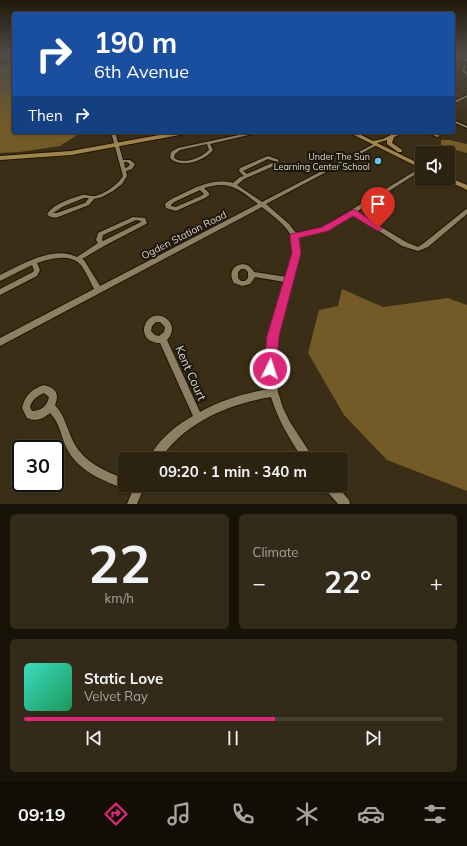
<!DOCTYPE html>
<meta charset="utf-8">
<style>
:root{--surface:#2c2210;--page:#342a19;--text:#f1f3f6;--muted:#a6a49f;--line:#483f30;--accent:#db2777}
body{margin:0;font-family:Mulish,sans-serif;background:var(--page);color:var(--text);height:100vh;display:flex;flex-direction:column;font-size:15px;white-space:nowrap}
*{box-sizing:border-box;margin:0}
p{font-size:13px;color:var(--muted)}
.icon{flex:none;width:22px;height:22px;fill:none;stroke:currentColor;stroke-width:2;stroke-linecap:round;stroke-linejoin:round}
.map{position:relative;height:504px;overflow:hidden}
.panel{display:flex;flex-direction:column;gap:10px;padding:10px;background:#181309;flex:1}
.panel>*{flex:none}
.banner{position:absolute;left:12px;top:12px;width:443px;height:122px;border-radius:4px;box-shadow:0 1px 3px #0004,0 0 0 1px var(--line);background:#1a4fa0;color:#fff;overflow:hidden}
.controls{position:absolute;left:415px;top:146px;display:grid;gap:8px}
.controls a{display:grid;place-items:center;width:40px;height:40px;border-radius:4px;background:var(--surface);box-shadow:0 1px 3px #0004,0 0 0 1px var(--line);font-size:20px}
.speed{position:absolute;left:12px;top:440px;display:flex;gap:8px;font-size:20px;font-weight:700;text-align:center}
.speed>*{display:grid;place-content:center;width:52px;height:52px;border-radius:50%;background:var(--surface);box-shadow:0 1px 3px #0004,0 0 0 1px var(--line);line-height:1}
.speed .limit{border:2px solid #111;border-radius:6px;background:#fff;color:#111}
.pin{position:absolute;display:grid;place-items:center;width:34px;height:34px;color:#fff;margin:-41px -17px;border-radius:50% 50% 50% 0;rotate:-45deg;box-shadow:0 0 4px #0007}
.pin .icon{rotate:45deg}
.me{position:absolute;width:44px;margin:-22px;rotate:4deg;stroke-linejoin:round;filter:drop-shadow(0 0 3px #0008)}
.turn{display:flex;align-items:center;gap:14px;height:84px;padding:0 16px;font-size:18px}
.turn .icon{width:52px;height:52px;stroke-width:2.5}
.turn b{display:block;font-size:28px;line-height:34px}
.then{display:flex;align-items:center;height:38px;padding:0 16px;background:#0003;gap:8px;font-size:15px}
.big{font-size:30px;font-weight:700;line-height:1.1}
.panel .tile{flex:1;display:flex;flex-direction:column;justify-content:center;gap:6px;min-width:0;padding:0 14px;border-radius:6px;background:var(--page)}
.panel .dial{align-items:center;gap:0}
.dial b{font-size:52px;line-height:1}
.song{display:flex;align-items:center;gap:12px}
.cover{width:48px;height:48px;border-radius:6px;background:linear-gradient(135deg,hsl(170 70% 55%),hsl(150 70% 35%))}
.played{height:4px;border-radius:2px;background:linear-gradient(90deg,var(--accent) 60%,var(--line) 60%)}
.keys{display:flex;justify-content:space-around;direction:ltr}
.heat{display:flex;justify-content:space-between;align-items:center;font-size:22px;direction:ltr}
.panel .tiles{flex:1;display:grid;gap:10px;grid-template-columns:1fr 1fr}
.tile:last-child{grid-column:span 2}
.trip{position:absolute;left:118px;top:452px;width:230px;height:40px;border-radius:4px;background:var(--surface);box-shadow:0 1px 3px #0004,0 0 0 1px var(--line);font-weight:700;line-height:40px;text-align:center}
.tabs{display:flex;height:64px;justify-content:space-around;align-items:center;background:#120e06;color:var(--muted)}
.tabs .icon{width:28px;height:28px}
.tabs .on{color:var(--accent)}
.tabs b{font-size:18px;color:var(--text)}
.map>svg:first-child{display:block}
.green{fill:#66542f}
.forest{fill:#735a26}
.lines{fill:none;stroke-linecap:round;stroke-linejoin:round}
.stream{stroke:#604912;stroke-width:1}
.minor-casing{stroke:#211600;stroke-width:2}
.major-casing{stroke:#211600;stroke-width:2}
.minor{fill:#8c7f64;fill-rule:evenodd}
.major{fill:#9f844d;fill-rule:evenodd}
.route{fill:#db2777;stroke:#8e194d}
.poi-dot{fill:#6bc3f2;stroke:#1c170d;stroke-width:1.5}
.labels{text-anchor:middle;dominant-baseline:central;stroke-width:4;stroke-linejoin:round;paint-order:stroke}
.far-poi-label{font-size:9px;fill:#dfd8c9;stroke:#1c170d;text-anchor:end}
.street-label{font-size:10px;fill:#dfd8c9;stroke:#1c170d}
.near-street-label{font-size:12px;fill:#dfd8c9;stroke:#1c170d}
</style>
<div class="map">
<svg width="467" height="504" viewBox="0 0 467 504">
<rect width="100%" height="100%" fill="#3a2e16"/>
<path class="green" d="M0,65H14V87L0,95Z"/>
<g class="forest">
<path d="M14,87V132H82L60,146L20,152L0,153V95Z"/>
<path d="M441,140H450L467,144V153L441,146Z"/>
<path d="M342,289L383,307L448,298L467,305V491L387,460L344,415L308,353L319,310L338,306Z"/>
</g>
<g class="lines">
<path class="stream" d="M453,93L467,100"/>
<g class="minor-casing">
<g id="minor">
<path d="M2,55H14V57H3Z"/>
<path d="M453,56L467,59V61L453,58Z"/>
<path d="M464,66L466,67L464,70L467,73V76L462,70Z"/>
<path d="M467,95V97L453,104V102Z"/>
<path d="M453,120L467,126V128L453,122Z"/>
<path d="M111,132H115L123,160H130L135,164L132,169L126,171L127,176L122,184L113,191L102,197L94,199L89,205L58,217C54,218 50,218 47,214C54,203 71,199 82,195C87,194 88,196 92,196C101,197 119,184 123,176ZM124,162H127L130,164L128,167L125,168ZM84,198H89L85,203L57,213H53L62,207Z"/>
<path d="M253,132H261L210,144L213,150C204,161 181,169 170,158L171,152L178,148ZM207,144L209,150C201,158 184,165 174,158L175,154L180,150Z"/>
<path d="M427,132H432L440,136L437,137Z"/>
<path d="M376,143H377V145L266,204L289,224L296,233L323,227L422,167V170L356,212L406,242L418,247L424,243L465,210L467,209V214L428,247L418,251L402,246L353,214L327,230L298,237L300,253L281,317L276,338L274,357L275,375L278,392L283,408L290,422L314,459H303C290,440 278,420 271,397C228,404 186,422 160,459H149C157,441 176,425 193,416L160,343C155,343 149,341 146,337C144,333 143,329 145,325C153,304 184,322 167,340L200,412C221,400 245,393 269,389C262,347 272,321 285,282L255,277L250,284L242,286L234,283C224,267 246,256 254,272L287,277C289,269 293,261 294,253C297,231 276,219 262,207L0,346V338L94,289C91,283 84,268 80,264C69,253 49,259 37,263L40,270L37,276L0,295V289L33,272L34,270L32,265L0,281V275C21,265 53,245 77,257L98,243L96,240L98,233L133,217L145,218L147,223L146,224L104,246L82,259L84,260L100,286L258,204C239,189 229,180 204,188L209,193V195L205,198L178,210L176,211L166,208L165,204C170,199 176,197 182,194C198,186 215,178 233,183L240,177L244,176L239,171L240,168L268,156L279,160L276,165L244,179L237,185L262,202ZM268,159L274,161L272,163L247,174L243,171ZM200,190L204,194L201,196L176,207L171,206V205L174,202ZM136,220L141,221V222L103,241L102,240L103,235ZM241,269H245L248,272V278L245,281H241L238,278V272ZM156,322H160L165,327L164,332L159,336L155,335L151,331L152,326Z"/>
<path d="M44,385C56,388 60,394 55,405C65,416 67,429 73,441C83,462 105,471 125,479V485H145L137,504H127L132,492C108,482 80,474 67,449C61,437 60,423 50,413C43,419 36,422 27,418L22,408C25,395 32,389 44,385ZM44,393L49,397C47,406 41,411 32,411L30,407C32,400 37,396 44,393Z"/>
<path d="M324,485H336L349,500L350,504H338L325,489Z"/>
</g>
</g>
<g class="major-casing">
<g id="major">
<path d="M176,132H188L185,134L71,155L0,160V156L71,151Z"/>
<path d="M348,132H355L373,141L383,139L395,133H399V135L394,137L392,143L402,150V152H398L387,144V140L377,143L422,165V169Z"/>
<path d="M448,177L467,185V190L446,180L445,179H448Z"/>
</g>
</g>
<use href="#minor" class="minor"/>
<use href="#major" class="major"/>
</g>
<linearGradient id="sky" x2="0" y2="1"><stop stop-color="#20190c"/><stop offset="0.44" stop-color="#4f4c47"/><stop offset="1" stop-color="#4f4c47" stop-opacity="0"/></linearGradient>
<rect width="467" height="126" fill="url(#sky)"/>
<path class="route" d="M354,209L383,228L378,231L376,230L353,216L328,231L299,238L301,253L279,336L276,369L274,373L270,375L266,373L264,369L267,336L292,253L290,236L291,234L322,227Z"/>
<circle class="poi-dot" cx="378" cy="161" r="4"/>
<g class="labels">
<g class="far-poi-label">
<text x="370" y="156">Under The Sun<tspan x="370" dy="10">Learning Center School</tspan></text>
</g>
<g class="street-label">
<text transform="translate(184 235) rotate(-27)">Ogden Station Road</text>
</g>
<g class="near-street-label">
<text transform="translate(191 373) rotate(66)">Kent Court</text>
</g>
</g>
</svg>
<div class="controls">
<a><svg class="icon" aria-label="sound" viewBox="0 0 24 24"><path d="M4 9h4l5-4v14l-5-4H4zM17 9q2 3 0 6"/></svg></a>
</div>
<div class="speed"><div class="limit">30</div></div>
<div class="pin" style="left:378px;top:228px;background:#d93025"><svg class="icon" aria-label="arrive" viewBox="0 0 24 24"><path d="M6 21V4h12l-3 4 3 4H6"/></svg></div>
<svg class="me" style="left:270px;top:369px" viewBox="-20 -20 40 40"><circle r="17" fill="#db2777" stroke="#fff" stroke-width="3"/><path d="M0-11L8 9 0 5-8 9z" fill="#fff"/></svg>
<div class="trip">09:20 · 1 min · 340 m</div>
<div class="banner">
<div class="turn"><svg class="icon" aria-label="right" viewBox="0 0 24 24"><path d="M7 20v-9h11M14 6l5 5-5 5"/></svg><div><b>190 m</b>6th Avenue</div></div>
<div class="then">Then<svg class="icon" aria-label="right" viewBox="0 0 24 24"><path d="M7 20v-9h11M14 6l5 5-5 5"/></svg></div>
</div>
</div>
<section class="panel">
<div class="tiles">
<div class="tile dial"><b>22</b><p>km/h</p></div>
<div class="tile"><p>Climate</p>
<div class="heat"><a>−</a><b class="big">22°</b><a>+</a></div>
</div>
<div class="tile">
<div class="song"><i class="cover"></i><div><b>Static Love</b><p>Velvet Ray</p></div></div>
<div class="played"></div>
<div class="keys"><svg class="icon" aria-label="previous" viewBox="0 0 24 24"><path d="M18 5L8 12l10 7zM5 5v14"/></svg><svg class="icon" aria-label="pause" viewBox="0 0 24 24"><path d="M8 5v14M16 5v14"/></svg><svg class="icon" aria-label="next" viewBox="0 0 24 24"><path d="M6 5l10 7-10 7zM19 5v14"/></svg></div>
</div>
</div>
</section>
<nav class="tabs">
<b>09:19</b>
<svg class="icon on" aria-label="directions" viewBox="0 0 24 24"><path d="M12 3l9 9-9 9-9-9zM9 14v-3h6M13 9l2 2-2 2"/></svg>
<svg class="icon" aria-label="music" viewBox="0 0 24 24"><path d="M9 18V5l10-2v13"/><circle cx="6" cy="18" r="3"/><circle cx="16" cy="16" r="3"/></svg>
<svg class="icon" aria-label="phone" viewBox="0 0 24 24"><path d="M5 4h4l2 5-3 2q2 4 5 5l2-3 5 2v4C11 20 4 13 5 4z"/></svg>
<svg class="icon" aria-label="climate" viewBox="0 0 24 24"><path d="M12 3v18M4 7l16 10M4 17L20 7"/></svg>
<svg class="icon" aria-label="car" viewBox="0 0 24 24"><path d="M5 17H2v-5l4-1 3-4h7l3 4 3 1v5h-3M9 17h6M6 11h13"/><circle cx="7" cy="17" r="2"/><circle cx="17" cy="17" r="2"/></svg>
<svg class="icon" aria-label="filters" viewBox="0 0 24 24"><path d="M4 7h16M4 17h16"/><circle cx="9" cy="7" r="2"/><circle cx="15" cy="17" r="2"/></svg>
</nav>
